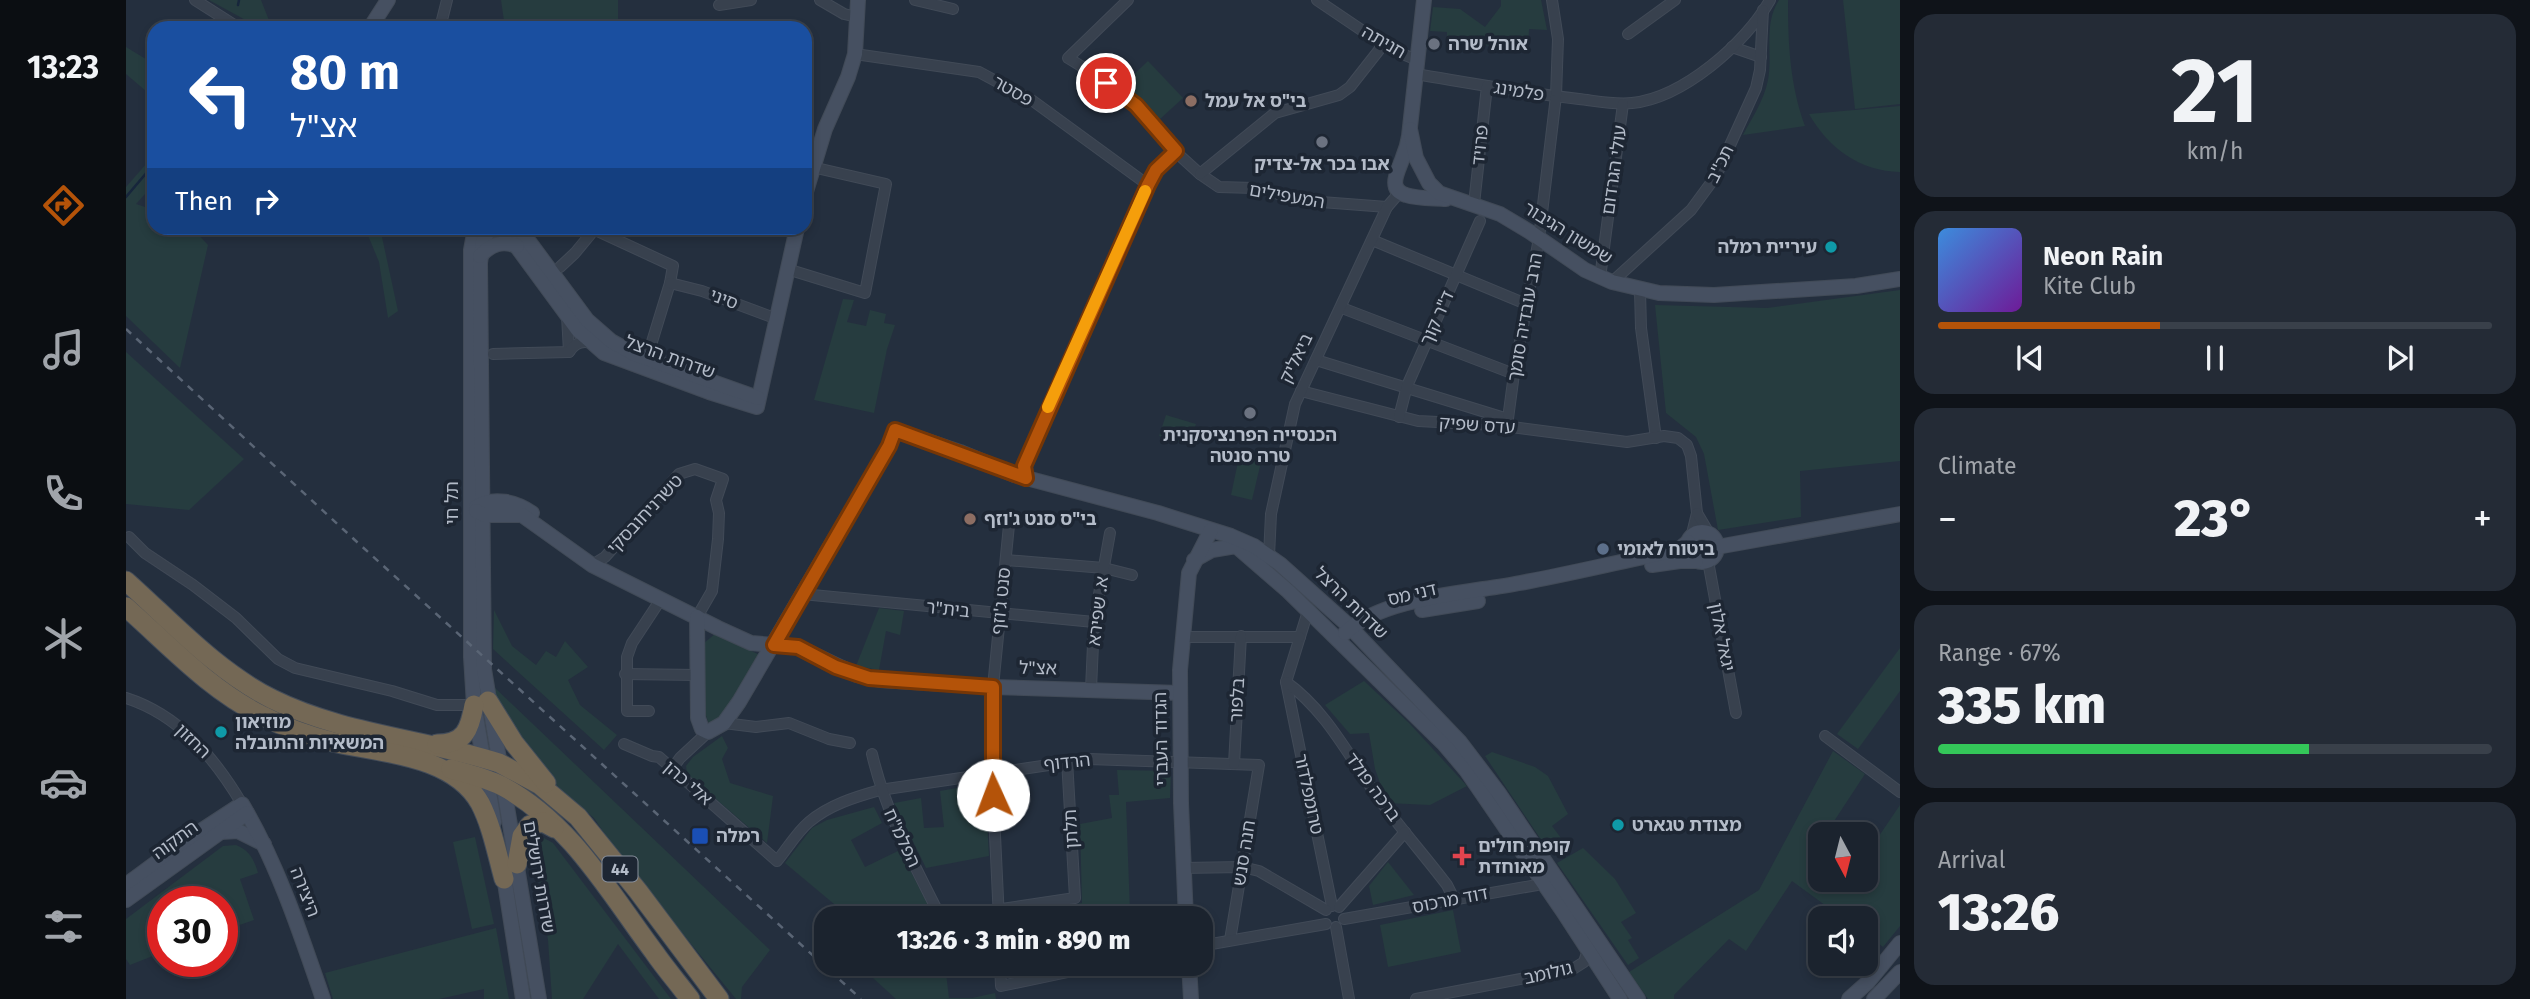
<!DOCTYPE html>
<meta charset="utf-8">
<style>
:root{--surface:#1b232e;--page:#242b36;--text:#f1f3f6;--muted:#a0a4aa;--line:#39404a;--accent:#b45309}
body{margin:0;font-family:"Fira Sans","Noto Sans Hebrew",sans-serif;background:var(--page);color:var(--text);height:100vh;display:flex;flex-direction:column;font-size:26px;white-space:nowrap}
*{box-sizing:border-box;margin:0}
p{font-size:23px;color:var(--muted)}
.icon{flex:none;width:38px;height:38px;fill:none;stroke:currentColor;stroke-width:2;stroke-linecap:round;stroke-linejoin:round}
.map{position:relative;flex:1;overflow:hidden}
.details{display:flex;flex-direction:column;gap:14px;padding:14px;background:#0f1319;width:630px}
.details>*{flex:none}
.top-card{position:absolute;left:21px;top:21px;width:665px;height:214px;border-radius:21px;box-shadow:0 4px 10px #0003,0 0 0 2px var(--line);background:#1a4fa0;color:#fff;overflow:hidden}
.needle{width:46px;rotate:173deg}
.fabs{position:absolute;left:1682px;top:822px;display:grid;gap:14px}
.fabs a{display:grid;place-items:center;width:70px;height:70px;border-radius:14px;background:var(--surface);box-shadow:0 4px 10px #0003,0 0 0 2px var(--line);font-size:35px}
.speed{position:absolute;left:21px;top:886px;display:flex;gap:14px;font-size:35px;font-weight:700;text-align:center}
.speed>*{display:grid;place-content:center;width:91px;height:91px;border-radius:50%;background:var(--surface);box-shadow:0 4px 10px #0003,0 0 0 2px var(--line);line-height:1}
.speed .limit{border:10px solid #d22;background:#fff;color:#111}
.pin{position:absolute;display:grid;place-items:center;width:60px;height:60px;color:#fff;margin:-30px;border:4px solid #fff;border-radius:50%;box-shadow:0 2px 7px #0007}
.me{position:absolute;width:77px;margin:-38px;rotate:358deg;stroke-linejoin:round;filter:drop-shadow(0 0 5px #0008)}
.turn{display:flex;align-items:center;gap:24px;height:147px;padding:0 28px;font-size:32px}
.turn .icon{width:91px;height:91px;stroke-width:2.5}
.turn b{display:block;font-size:49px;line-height:60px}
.then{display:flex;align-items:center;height:66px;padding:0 28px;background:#0003;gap:14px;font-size:26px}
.big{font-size:52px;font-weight:800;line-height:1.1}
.details .tile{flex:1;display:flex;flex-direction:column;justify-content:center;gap:10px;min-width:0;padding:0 24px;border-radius:21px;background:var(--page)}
.details .dial{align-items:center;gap:0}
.dial b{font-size:91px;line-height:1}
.song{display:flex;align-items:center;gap:21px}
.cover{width:84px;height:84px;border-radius:10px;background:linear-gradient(135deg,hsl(210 70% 55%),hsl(280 70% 35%))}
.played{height:7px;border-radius:4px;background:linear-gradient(90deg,var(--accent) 40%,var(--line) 40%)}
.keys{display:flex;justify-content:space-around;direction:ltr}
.heat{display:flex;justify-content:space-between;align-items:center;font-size:38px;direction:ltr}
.charge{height:10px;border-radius:5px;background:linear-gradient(90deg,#34c759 67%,var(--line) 0)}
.trip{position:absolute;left:688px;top:906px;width:399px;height:70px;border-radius:21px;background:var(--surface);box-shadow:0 4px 10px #0003,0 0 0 2px var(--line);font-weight:800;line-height:70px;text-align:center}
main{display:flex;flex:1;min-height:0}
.dock{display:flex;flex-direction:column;width:126px;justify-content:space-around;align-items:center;background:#0b0e12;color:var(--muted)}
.dock .icon{width:49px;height:49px}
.dock .selected{color:var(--accent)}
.dock b{font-size:32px;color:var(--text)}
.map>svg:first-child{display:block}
.green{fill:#263c3f}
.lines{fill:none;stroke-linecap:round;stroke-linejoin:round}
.stream{stroke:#17263c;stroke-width:2.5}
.street-casing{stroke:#414a57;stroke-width:12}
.secondary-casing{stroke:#414a57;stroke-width:16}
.highway-casing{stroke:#434c59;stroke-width:21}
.street{stroke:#38414e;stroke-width:10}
.secondary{stroke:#465061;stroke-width:14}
.highway{stroke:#746855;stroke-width:19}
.rail{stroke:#5a6575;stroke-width:2.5;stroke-dasharray:7 7;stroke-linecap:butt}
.route-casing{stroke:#753606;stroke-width:18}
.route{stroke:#b45309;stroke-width:12}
.slow{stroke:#f59e0b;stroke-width:12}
.worship-dot{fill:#6b7280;stroke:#1d2633;stroke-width:2.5}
.education-dot{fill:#8d6e63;stroke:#1d2633;stroke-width:2.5}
.culture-dot{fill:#0f9aa8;stroke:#1d2633;stroke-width:2.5}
.service-dot{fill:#5c6f8a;stroke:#1d2633;stroke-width:2.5}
.transit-dot{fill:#1a4fb4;stroke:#1d2633;stroke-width:2.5}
.health-dot{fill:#e0444e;stroke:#1d2633;stroke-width:2.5}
.labels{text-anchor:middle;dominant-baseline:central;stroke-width:7;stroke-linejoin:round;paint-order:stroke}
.shield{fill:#1d2633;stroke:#878f9c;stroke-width:2}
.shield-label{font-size:16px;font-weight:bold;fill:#b4bcc9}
.street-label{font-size:18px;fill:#b4bcc9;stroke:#1d2633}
.poi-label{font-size:18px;font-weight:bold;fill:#b4bcc9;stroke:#1d2633;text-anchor:start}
</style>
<main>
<nav class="dock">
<b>13:23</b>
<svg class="icon selected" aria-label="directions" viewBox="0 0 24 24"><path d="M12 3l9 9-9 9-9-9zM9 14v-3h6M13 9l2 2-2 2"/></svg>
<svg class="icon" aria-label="music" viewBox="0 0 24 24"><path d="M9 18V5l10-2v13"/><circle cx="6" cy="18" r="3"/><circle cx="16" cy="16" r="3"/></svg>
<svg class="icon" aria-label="phone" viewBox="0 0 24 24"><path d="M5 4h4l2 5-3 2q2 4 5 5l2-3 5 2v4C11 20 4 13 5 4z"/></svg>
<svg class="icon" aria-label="climate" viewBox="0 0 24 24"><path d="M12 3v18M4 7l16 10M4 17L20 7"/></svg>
<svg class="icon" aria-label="car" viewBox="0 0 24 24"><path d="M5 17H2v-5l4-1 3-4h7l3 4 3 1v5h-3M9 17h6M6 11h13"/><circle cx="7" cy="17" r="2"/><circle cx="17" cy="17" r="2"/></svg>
<svg class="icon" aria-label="filters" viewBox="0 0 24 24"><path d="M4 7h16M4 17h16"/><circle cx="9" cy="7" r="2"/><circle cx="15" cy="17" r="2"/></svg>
</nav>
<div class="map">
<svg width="1774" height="999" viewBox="0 0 1774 999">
<rect width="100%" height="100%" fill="#242f3e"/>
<g class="green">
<path d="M83,0H135L146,28H134Z"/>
<path d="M375,0H492V28H379Z"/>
<path d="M1375,0H1415L1421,30L1403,29L1402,51L1321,40V32L1304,31L1307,7L1334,9L1359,27L1375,6Z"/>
<path d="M1653,0H1662C1662,44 1664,85 1679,126L1617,135C1626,118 1638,100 1642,80C1647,52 1637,25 1653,0Z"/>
<path d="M1717,0H1774V104L1729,109Z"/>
<path d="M0,47L28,64V111L24,108L27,97L0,74Z"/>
<path d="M1022,61L1057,98L1034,119L999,83Z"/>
<path d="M1774,106V172C1734,171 1703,149 1683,114Z"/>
<path d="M28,155V184L10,204L28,210V228H66L82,245L54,368L0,316V187Z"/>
<path d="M239,228H252L256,237L272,311L262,318L253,262Z"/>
<path d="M1774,290V461L1674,471L1675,517L1592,530L1578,454L1570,437L1540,413L1529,305L1641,308Z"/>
<path d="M717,299L728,300L721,322L740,326L744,310L760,314L758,323L769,325L761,349L748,413L688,400Z"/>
<path d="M0,352L118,459L63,510L0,504Z"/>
<path d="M1040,415L1070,424L1064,445L1033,436Z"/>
<path d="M1113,457L1135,462L1126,500L1105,495Z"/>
<path d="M753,608L778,611L774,635L760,631L753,670L730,666Z"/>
<path d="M368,610L386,646L410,665L420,651L430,657L439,641L462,667L442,680L454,705L491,735L478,750L367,649Z"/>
<path d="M589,634L636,656L597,715L583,724L577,708L578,643Z"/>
<path d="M1774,648V691L1732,749L1711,734Z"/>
<path d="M1238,681L1283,723L1341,786L1304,805L1261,803L1249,769L1243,733L1224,734L1199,705Z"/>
<path d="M366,685L644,950L616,987L615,999H610L494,857L468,818L433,788L394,740L370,701Z"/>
<path d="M596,736L602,748L596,759L604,783L647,796L641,843L561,774L560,766L567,757Z"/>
<path d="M1707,751L1739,774L1699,835H1694V841L1685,855L1694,860V880H1740V855L1774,805V926L1757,947L1740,934V919H1718L1666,881L1620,951L1603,939L1548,995V999H1522L1503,972L1633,890Z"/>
<path d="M1366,752L1409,767L1422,776L1442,814L1426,826L1438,842L1424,853L1359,756Z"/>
<path d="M991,770L1045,771L1044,798L1000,802L1004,912L1050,909L1051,919H934L932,908L956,903L954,824L986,818L983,795H993Z"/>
<path d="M859,783L863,856L800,868L768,803L795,798L798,828L818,827L814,791Z"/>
<path d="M748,807L756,823L725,840L739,867L774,850L809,919H726L659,863L686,828L701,820Z"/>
<path d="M349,837L368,924L346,929L327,842Z"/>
<path d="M418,838L427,843L545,999H533L492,944L457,999H426L422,940L409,852L411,840Z"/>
<path d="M110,845C123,850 128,859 132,873L114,879L128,920L96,931V901H37V952L4,965L0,959V919L97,846Z"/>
<path d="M1457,848L1489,879L1510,913L1495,922L1506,938L1502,940L1513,958L1502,965L1431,863Z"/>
<path d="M1262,862L1288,895L1247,905L1243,886Z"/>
<path d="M1327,910L1335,952L1262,967L1254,925Z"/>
<path d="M370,928L383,999H358V989L313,999H207L199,973Z"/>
<path d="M737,964H819L823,998H846L869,993L870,999H770L735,967Z"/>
</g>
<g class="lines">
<g class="stream">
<path d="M112,5L113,0"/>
<path d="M0,197L28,164"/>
</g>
<g class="street-casing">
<g id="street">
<path d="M69,0L113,28"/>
<path d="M694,0L718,14L731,17"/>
<path d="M789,0L827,9"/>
<path d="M1002,0L942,58L989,87L1010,105L1052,154L1074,174L1093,187L1128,188L1182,201L1261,207"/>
<path d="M1191,0L1262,48L1291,60"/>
<path d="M593,5L625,0"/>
<path d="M314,28L321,0"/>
<path d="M1502,34L1549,0"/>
<path d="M1606,47L1635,57"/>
<path d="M729,54L853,72L907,101L1022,185"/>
<path d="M1289,74C1344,83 1398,93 1453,99C1470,101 1489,105 1506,103C1557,98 1620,43 1644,0"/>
<path d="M1074,174L1149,113L1213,95L1224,87L1257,45"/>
<path d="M1348,204L1361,86"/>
<path d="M465,228L547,266L544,283L521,358"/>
<path d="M1246,240L1400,304"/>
<path d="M434,267L449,253L468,230"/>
<path d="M661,269L739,293L760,184L686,167"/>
<path d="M1474,278L1497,104"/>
<path d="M1486,282L1565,210L1590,176L1630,88L1634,70L1637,10"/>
<path d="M544,283L576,291L651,319"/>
<path d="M1514,291L1515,328L1530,438"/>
<path d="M1216,308L1388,374"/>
<path d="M441,316L443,352"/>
<path d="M367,354L443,352C448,344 456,340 465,343"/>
<path d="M1190,360L1382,419"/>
<path d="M1175,391L1292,421L1370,425L1501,442L1538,436L1552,438L1561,445L1565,456L1571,513L1565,538"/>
<path d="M1273,417L1281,386L1354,221"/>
<path d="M1381,426L1388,374L1413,238L1430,96L1432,39L1426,0"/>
<path d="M900,478L898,471L899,463L1022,185L1030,170L1050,151"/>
<path d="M1571,513L1584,535"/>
<path d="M3,537L19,553L67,585L110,618L152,659L169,668L266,691L311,705H348"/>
<path d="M1143,556L1145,514L1169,404L1261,207L1274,192"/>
<path d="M880,560L978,568L1006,575"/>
<path d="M1582,561L1610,713"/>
<path d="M466,565L479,557L553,474L569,469L597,479L590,500L593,513L592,539L586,591L571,617"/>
<path d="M676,594L968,622"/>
<path d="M1182,611L1160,682L1206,906"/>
<path d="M1057,637H1174"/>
<path d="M499,674L571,675"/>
<path d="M1160,682C1202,712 1224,759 1254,800C1275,829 1299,856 1321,885L1328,899"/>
<path d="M965,689L968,622L984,533"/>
<path d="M0,698C53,715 88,757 116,804"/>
<path d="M523,711H501V657L506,643L535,599"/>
<path d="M598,723L630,727L663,723L703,739L724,743"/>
<path d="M1699,736L1774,792"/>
<path d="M498,744L526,756L533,757L651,861C661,849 671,832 683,822C703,805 729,797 754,790L963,759L1133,765L1104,940"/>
<path d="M746,754C760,814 788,864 815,918L949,898L941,760"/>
<path d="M1108,764L1115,636"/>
<path d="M546,769L554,758L582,732"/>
<path d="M1057,868L1116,867L1133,871L1200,910"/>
<path d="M1213,907L1279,832"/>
<path d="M873,919L866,772L867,687L884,515"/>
<path d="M1218,919L1411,885L1420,879"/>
<path d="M1210,927L1223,999"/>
<path d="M1074,946L1200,924"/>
<path d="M874,964L875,986L980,964"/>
<path d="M1290,999L1447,969L1458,962L1462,950"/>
</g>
</g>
<g class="secondary-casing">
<g id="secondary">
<path d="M1298,0L1283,136C1282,143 1280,150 1277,157C1273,170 1260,189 1280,195C1292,199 1307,198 1320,199"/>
<path d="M244,28L262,0"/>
<path d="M1284,129L1290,158L1303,183L1313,193L1374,214L1404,232L1459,270L1486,282L1533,293L1588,295L1730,286L1774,279"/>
<path d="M679,195L699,129L722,77L729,54L732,0"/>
<path d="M349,228L345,250V657L348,705L368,822"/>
<path d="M364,228L357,241L354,263L358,669L413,999"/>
<path d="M377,228L452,330L478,353L583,392L631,407L671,228"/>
<path d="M393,228L461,320L485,341L508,354L632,398"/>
<path d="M354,256C365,244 376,240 391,246"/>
<path d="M350,507C368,496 390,502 406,513"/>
<path d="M350,511L358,515H396L466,565L592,628L625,643L672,647L731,675L754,680L867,687L1054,693"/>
<circle cx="1576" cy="547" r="15"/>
<path d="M1591,547L1774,514"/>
<path d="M1068,560L1086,550L1110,546L1162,591L1318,744L1340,770L1436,910L1494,999"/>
<path d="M1526,565L1554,561H1570"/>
<path d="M1296,610L1352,601"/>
<path d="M571,617L572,718L576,729L582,732L598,723L613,702L763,446L769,430L834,452L889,475L1032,513L1105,536L1128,546L1154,564L1222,625L1334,742L1372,792L1512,999"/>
<path d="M1219,633C1256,597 1343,593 1394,583C1443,574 1492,562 1542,552L1552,550L1562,542"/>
<path d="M95,832L112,831L138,844"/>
<path d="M377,870L397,999"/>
<path d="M0,885L61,840L116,804C152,865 174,932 197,999"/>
<path d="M0,900L121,813"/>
<path d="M1060,919L1055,803L1054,670L1063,573L1085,530"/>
<path d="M1063,964L1065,999"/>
<path d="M1723,999L1742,982L1774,943"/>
<path d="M1748,999L1774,972"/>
</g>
</g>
<g class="highway-casing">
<g id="highway">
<path d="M0,581C46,622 90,671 146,699C216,734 299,739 373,763L414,785L452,817L512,891L593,999"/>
<path d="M0,607C44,646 84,690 137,716C158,727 183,736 207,742C255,753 327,755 354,803C366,826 371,854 378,879"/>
<path d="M362,701L388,743L420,783"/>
<path d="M311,744C339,744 344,729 348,705"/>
<path d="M325,769C343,774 360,778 376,786C445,823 483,892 528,952C539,968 552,983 564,999"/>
<path d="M391,864L396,836L404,825L417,822L428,828"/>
</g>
</g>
<use href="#street" class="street"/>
<use href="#secondary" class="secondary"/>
<use href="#highway" class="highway"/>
<path class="rail" d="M0,329L231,542L735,999"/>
</g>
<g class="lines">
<g class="route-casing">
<path id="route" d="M867,795V687L743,678L710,667L672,647L648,645L763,446L769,430L900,478L898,466L1022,185L1030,170L1050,151L1010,105L980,83"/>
</g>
<use href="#route" class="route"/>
<path class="slow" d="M922,407L1019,191"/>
</g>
<g class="worship-dot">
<circle cx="1308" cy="44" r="7"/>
<circle cx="1196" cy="142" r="7"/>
<circle cx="1124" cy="413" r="7"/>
</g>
<g class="education-dot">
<circle cx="1065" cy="101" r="7"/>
<circle cx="844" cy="519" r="7"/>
</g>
<g class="culture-dot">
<circle cx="1705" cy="247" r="7"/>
<circle cx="95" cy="732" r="7"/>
<circle cx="1492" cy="825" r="7"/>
</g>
<circle class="service-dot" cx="1477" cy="549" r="7"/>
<rect class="transit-dot" x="565" y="827" width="18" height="18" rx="3.5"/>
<path class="health-dot" d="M1332.5 845.5h7v7h7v7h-7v7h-7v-7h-7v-7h7z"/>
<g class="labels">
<rect class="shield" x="476.5" y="856.5" width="35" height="25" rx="5"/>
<g class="shield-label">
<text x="494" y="869">44</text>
</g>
<g class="street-label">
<text transform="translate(1258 42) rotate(30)">חניתה</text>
<text transform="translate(887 91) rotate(30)">פסטר</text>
<text transform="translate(1393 91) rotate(9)">פלמינג</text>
<text transform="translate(1354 145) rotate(-84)">פרויד</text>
<text transform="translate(1594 164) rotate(-64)">תכ''ב</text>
<text transform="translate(1488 170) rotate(-82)">עולי הגרדום</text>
<text transform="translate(1161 196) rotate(10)">המעפילים</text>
<text transform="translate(1442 233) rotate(32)">שמשון הגיבור</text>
<text transform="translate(598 299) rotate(20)">סיני</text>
<text transform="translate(1399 317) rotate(-80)">הרב עובדיה סומך</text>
<text transform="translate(1311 318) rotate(-66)">ד"ר קוך</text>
<text transform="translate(544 357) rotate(20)">שדרות הרצל</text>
<text transform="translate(1170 358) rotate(-64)">ביאליק</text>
<text transform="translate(1351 425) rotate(4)">עדס שפיק</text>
<text transform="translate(326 503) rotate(-90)">תל חי</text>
<text transform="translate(519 514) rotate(-47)">טשרניחובסקי</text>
<text transform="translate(1286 594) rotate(-13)">דני מס</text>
<text transform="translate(875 601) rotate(-84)">סנט ג'וזף</text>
<text transform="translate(1225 603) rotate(44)">שדרות הרצל</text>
<text transform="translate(822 609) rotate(6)">בית"ר</text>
<text transform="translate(972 611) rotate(-83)">א. שפירא</text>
<text transform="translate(1596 637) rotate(79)">יגאל אלון</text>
<text transform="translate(912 668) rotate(1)">אצ"ל</text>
<text transform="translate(1111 700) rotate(-87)">בלפור</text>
<text transform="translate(1035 739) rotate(-91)">הגדוד העברי</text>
<text transform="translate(67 741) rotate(44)">החזון</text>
<text transform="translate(941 762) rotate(-6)">הרדוף</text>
<text transform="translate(562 783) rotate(41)">אלי כהן</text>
<text transform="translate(1247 787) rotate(54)">ברכה פולד</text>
<text transform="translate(1183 794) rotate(78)">טרומפלדור</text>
<text transform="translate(945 829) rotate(-93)">תלתן</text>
<text transform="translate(776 838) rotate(65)">הפלמ"ח</text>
<text transform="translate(49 840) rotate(-36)">התקוה</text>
<text transform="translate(1118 853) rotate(-81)">חנה סנש</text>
<text transform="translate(413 877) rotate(80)">שדרות ירושלים</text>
<text transform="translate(179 892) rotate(69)">היצירה</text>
<text transform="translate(1324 900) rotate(-11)">דוד מרכוס</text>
<text transform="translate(1422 973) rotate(-13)">גולומב</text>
</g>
<g class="poi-label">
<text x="1322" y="44">אוהל שרה</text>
<text x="1079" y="101">בי"ס אל עמל</text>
<text x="1196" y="164" text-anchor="middle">אבו בכר אל-צדיק</text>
<text x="1691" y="247" text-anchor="end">עיריית רמלה</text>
<text x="1124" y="435" text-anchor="middle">הכנסייה הפרנציסקנית<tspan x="1124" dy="21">טרה סנטה</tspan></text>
<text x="858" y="519">בי"ס סנט ג'וזף</text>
<text x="1491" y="549">ביטוח לאומי</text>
<text x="109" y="722">מוזיאון<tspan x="109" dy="21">המשאיות והתובלה</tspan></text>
<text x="1506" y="825">מצודת טגארט</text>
<text x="590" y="836">רמלה</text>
<text x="1352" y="846">קופת חולים<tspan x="1352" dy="21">מאוחדת</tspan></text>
</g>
</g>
</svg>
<div class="fabs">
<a><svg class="needle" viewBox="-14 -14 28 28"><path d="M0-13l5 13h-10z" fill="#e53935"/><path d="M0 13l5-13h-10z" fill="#a0a4aa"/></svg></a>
<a><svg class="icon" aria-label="sound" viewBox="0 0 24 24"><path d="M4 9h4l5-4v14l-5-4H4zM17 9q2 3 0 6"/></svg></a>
</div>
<div class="speed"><div class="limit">30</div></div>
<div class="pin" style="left:980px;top:83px;background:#d93025"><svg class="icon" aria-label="arrive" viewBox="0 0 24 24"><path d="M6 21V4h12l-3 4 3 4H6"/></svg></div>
<svg class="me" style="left:867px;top:795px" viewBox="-20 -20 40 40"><circle r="19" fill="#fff"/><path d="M0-13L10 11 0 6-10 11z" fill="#b45309"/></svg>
<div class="trip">13:26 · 3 min · 890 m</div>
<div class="top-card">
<div class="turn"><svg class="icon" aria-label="left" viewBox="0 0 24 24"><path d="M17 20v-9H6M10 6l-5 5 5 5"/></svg><div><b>80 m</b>אצ&quot;ל</div></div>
<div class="then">Then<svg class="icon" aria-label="right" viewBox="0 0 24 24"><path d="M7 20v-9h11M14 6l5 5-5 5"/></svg></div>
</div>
</div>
<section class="details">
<div class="tile dial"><b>21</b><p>km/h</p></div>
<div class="tile">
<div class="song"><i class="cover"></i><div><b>Neon Rain</b><p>Kite Club</p></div></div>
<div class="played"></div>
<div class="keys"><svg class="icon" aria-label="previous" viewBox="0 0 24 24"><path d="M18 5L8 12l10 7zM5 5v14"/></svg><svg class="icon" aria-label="pause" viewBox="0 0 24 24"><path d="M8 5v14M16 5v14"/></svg><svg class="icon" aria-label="next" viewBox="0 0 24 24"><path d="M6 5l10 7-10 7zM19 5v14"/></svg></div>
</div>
<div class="tile"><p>Climate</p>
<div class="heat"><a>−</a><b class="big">23°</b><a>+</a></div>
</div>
<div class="tile"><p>Range · 67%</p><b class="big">335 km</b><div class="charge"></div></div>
<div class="tile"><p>Arrival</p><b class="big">13:26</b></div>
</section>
</main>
